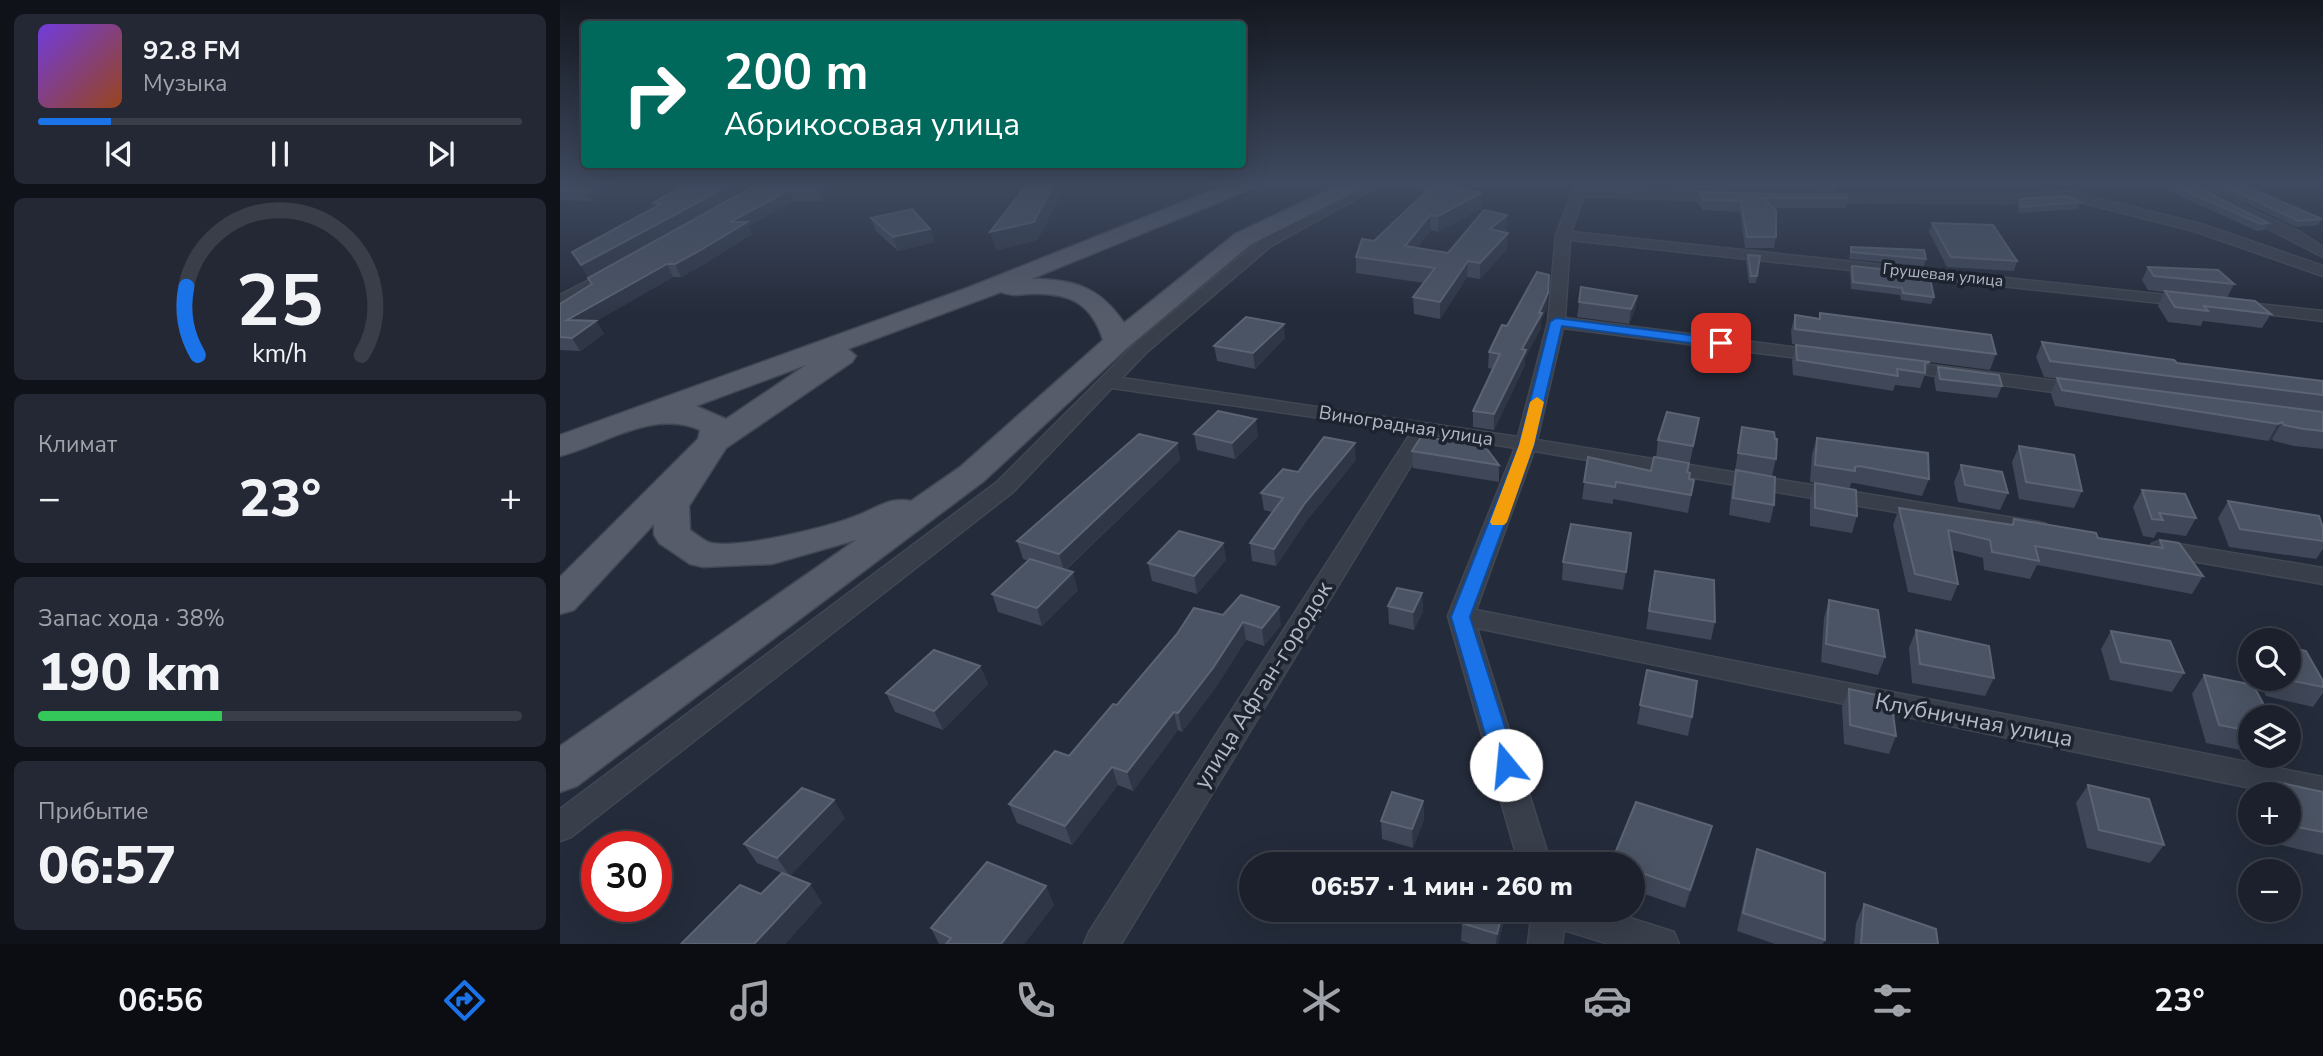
<!DOCTYPE html>
<html lang="ru">
<meta charset="utf-8">
<style>
:root{--surface:#1b202c;--page:#242834;--text:#f1f3f6;--muted:#a0a3a9;--line:#393e48;--accent:#1a73e8}
body{margin:0;font-family:"Nunito Sans",sans-serif;background:var(--page);color:var(--text);height:100vh;display:flex;flex-direction:column;font-size:26px;white-space:nowrap}
*{box-sizing:border-box;margin:0}
p{font-size:23px;color:var(--muted)}
.icon{flex:none;width:38px;height:38px;fill:none;stroke:currentColor;stroke-width:2;stroke-linecap:round;stroke-linejoin:round}
.map{position:relative;flex:1;overflow:hidden}
.side{display:flex;flex-direction:column;gap:14px;padding:14px;background:#0f1218;width:560px}
.side>*{flex:none}
.hud{position:absolute;left:21px;top:21px;width:665px;height:147px;border-radius:7px;box-shadow:0 7px 28px #0002,0 0 0 2px var(--line);background:#00695c;color:#fff;overflow:hidden}
.buttons{position:absolute;left:1678px;top:628px;display:grid;gap:14px}
.buttons a{display:grid;place-items:center;width:63px;height:63px;border-radius:50%;background:var(--surface);box-shadow:0 7px 28px #0002,0 0 0 2px var(--line);font-size:35px}
.speed{position:absolute;left:21px;top:831px;display:flex;gap:14px;font-size:35px;font-weight:700;text-align:center}
.speed>*{display:grid;place-content:center;width:91px;height:91px;border-radius:50%;background:var(--surface);box-shadow:0 7px 28px #0002,0 0 0 2px var(--line);line-height:1}
.speed .limit{border:10px solid #d22;background:#fff;color:#111}
.pin{position:absolute;display:grid;place-items:center;width:60px;height:60px;color:#fff;margin:-30px;border-radius:14px;box-shadow:0 4px 10px #0006}
.me{position:absolute;width:77px;margin:-38px;rotate:343deg;stroke-linejoin:round;filter:drop-shadow(0 0 5px #0008)}
.turn{display:flex;align-items:center;gap:24px;height:147px;padding:0 28px;font-size:32px}
.turn .icon{width:91px;height:91px;stroke-width:2.5}
.turn b{display:block;font-size:49px;line-height:60px}
.big{font-size:52px;font-weight:800;line-height:1.1}
.side .card{flex:1;display:flex;flex-direction:column;justify-content:center;gap:10px;min-width:0;padding:0 24px;border-radius:10px;background:var(--page)}
.side .dial{align-items:center;gap:0}
.dial svg{height:182px;overflow:visible;fill:none;stroke:var(--line);stroke-width:7;stroke-linecap:round;text-anchor:middle}
.dial text{fill:var(--text);stroke:none}
.song{display:flex;align-items:center;gap:21px}
.cover{width:84px;height:84px;border-radius:10px;background:linear-gradient(135deg,hsl(260 70% 55%),hsl(20 70% 35%))}
.played{height:7px;border-radius:4px;background:linear-gradient(90deg,var(--accent) 15%,var(--line) 15%)}
.keys{display:flex;justify-content:space-around;direction:ltr}
.heat{display:flex;justify-content:space-between;align-items:center;font-size:38px;direction:ltr}
.charge{height:10px;border-radius:5px;background:linear-gradient(90deg,#34c759 38%,var(--line) 0)}
.trip{position:absolute;left:679px;top:852px;width:406px;height:70px;border-radius:35px;background:var(--surface);box-shadow:0 7px 28px #0002,0 0 0 2px var(--line);font-weight:800;line-height:70px;text-align:center}
.dock{display:flex;height:112px;justify-content:space-around;align-items:center;background:#0b0d12;color:var(--muted)}
.dock .icon{width:49px;height:49px}
.dock .active{color:var(--accent)}
.dock b{font-size:32px;color:var(--text)}
main{display:flex;flex:1;min-height:0}
.map>svg:first-child{display:block}
.lines{fill:none;stroke-linecap:round;stroke-linejoin:round}
.street-casing{stroke:#414753;stroke-width:3}
.primary-casing{stroke:#414753;stroke-width:3}
.street{fill:#383e4a;fill-rule:evenodd}
.primary{fill:#565c6a;fill-rule:evenodd}
.wall{fill:#3f4758}
.shaded-wall{fill:#2f3747}
.building{fill:#4b5464;stroke:#5c6373;stroke-width:2}
.route{fill:#1a73e8;stroke:#114b97;stroke-width:2}
.slow{fill:#f59e0b}
.labels{text-anchor:middle;dominant-baseline:central;stroke-width:7;stroke-linejoin:round;paint-order:stroke}
.far-street-label{font-size:16px;fill:#b3b8c6;stroke:#1d232f}
.street-label{font-size:19px;fill:#b3b8c6;stroke:#1d232f}
.near-street-label{font-size:23px;fill:#b3b8c6;stroke:#1d232f}
</style>
<main>
<section class="side">
<div class="card">
<div class="song"><i class="cover"></i><div><b>92.8 FM</b><p>Музыка</p></div></div>
<div class="played"></div>
<div class="keys"><svg class="icon" aria-label="previous" viewBox="0 0 24 24"><path d="M18 5L8 12l10 7zM5 5v14"/></svg><svg class="icon" aria-label="pause" viewBox="0 0 24 24"><path d="M8 5v14M16 5v14"/></svg><svg class="icon" aria-label="next" viewBox="0 0 24 24"><path d="M6 5l10 7-10 7zM19 5v14"/></svg></div>
</div>
<div class="card dial"><svg viewBox="0 0 100 80">
<path d="M14 69A42 42 0 1 1 86 69"/>
<path d="M14 69A42 42 0 0 1 9 39" stroke="#1a73e8"/>
<text x="50" y="56" font-size="32" font-weight="700">25</text>
<text x="50" y="72" font-size="11">km/h</text>
</svg></div>
<div class="card"><p>Климат</p>
<div class="heat"><a>−</a><b class="big">23°</b><a>+</a></div>
</div>
<div class="card"><p>Запас хода · 38%</p><b class="big">190 km</b><div class="charge"></div></div>
<div class="card"><p>Прибытие</p><b class="big">06:57</b></div>
</section>
<div class="map">
<svg width="1763" height="944" viewBox="0 0 1763 944">
<rect width="100%" height="100%" fill="#242b3a"/>
<g class="lines">
<g class="street-casing">
<g id="street">
<path d="M809,183H825L711,246L588,351L562,378L958,437L988,322L996,235L1016,183H1028L1026,188L1167,193L1173,197L1167,201L1024,196L1011,232L1635,298L1637,301L1629,306L1010,240L1005,318L1262,351L1271,356L1262,361L1003,328L977,440L1478,522L1486,524L1489,529L1486,534L1478,536L974,451L916,610L1763,777V803L917,628L991,864H959L888,616L955,448L870,434L561,944H524L529,932L852,431L552,388L453,492L11,837L0,841V809L437,482L576,343L701,240Z"/>
<path d="M1620,183H1636L1740,232L1763,247V257Z"/>
<path d="M1508,191L1644,225L1763,266V276L1634,231L1508,199L1447,203L1262,202L1256,198L1262,194L1447,195Z"/>
<path d="M45,272L53,277L50,280L0,307V295Z"/>
<path d="M1678,302L1763,311V321L1672,310L1670,307L1672,304Z"/>
<path d="M1339,361L1522,384L1531,390L1522,396L1333,370L1330,366Z"/>
<path d="M1600,541L1763,568V584L1592,554L1588,549L1592,544Z"/>
<path d="M972,910H1045L1114,932L1119,944H1049L1004,930L1002,944H968Z"/>
</g>
</g>
<g class="primary-casing">
<path id="primary" d="M671,183H699L696,187L471,279C514,279 540,287 564,323L675,234L783,183H809L806,187L691,244L567,348L424,481L17,786L0,792V746L296,540L212,564L143,567L130,564L99,543L94,535V524L14,610L0,614V577L138,439L140,430C93,409 46,444 0,456V435L407,288ZM441,292C450,296 457,295 467,294C507,292 531,301 543,340L400,467L351,501C330,496 315,509 296,516C269,527 173,551 148,542C142,539 136,534 130,530L129,506L166,448L292,362L296,356L288,349ZM246,365L166,419L136,406Z"/>
</g>
<use href="#street" class="street"/>
<use href="#primary" class="primary"/>
</g>
<g class="wall">
<path d="M0,183H66L33,201L0,200Z"/>
<path d="M200,183H289L261,201H234L188,226L192,234L145,264L121,277H113L36,321L44,334L20,351L0,350V304Z"/>
<path d="M854,183H919L907,190L921,208L878,232L871,230L857,248L888,253L947,215V230L944,232L947,249L920,279L907,277L880,319L854,314L853,297L864,283L796,273V257L866,192L854,189Z"/>
<path d="M1116,183H1275L1277,186L1275,192L1117,189Z"/>
<path d="M1591,183H1629L1708,223L1705,230L1697,231Z"/>
<path d="M1642,183H1678L1762,219L1758,225L1736,227Z"/>
<path d="M1139,192L1288,198L1286,208H1213L1216,237L1214,248H1185L1180,212L1143,210L1138,203Z"/>
<path d="M1460,199L1520,202L1518,209L1458,213V205Z"/>
<path d="M311,218L370,229L375,242L338,251L316,231Z"/>
<path d="M1372,223L1457,261L1454,271L1387,267L1369,232Z"/>
<path d="M1291,247L1366,259L1364,266L1289,259Z"/>
<path d="M1188,255L1197,276L1196,283H1189L1186,262Z"/>
<path d="M1292,266L1374,297L1371,304L1341,300L1340,295L1291,289L1290,273Z"/>
<path d="M1588,267L1674,284L1667,298L1711,314L1702,328L1643,321L1641,326L1608,322L1598,306L1604,292L1588,290L1582,280Z"/>
<path d="M1077,296L1075,310L1069,324L1017,317L1019,302Z"/>
<path d="M987,308L981,321V328L965,358V365L934,430L913,427V411L933,369L928,368L929,352L947,326Z"/>
<path d="M1260,313L1436,354L1430,370L1232,344L1231,330L1235,315L1259,319Z"/>
<path d="M725,338L695,369L657,361L654,346Z"/>
<path d="M1482,342L1617,363L1763,381V449L1734,446L1714,441L1712,439L1708,441L1495,406L1491,394L1497,378L1586,390L1484,377L1476,357Z"/>
<path d="M1236,345L1370,362L1360,388L1335,385L1333,391L1233,375L1232,361Z"/>
<path d="M1378,367L1442,386L1437,398L1376,391L1374,379Z"/>
<path d="M1182,427L1216,459L1212,476L1175,470Z"/>
<path d="M634,434L698,436L675,459L637,450Z"/>
<path d="M1136,434L1130,462L1096,457L1098,440Z"/>
<path d="M1257,438L1369,479L1362,496L1294,483H1291L1290,488L1250,482L1252,454Z"/>
<path d="M617,443L620,460L506,570L518,590L482,626L438,612L432,594L468,561L463,559L457,541Z"/>
<path d="M1459,446L1522,491L1514,508L1459,499L1452,462Z"/>
<path d="M852,451L939,465V482L853,468Z"/>
<path d="M1028,457L1091,471L1127,472L1129,479L1134,480L1128,513L1053,499V504L1022,499Z"/>
<path d="M796,460L747,520L716,566L692,561L690,543L712,512L704,510L701,493Z"/>
<path d="M1401,465L1448,493L1440,510L1398,502L1394,482Z"/>
<path d="M1176,470L1214,505L1210,523L1169,515L1172,487Z"/>
<path d="M1255,483L1297,516L1292,533L1250,526V500Z"/>
<path d="M1582,490L1636,518L1626,536L1597,532L1594,538L1583,536L1573,507Z"/>
<path d="M1668,501L1763,528V549L1756,559L1669,547L1658,518Z"/>
<path d="M1339,508L1451,525L1454,519L1538,538L1597,547L1600,540L1643,576L1632,594L1477,565L1470,579L1424,570L1423,558L1392,550L1398,584L1391,601L1348,592L1333,525Z"/>
<path d="M663,543L666,560L637,594L592,581L588,563Z"/>
<path d="M1003,562L1066,572L1063,590L1002,580Z"/>
<path d="M1095,571L1155,622L1151,640L1086,629Z"/>
<path d="M862,593L863,611L854,630L829,624L828,606Z"/>
<path d="M1269,600L1325,657L1318,675L1261,662L1264,618Z"/>
<path d="M663,615L721,625L704,646L686,640L656,687L622,732L618,730L573,791L558,785L512,845L457,823L449,804L509,756L557,705Z"/>
<path d="M1356,630L1434,678L1425,696L1352,683L1349,648Z"/>
<path d="M1551,631L1624,673L1612,692L1550,680L1541,649Z"/>
<path d="M420,666L428,684L383,730L335,712L326,693Z"/>
<path d="M1087,670L1132,717L1128,736L1077,724Z"/>
<path d="M1644,675L1690,718V752L1646,743L1632,694Z"/>
<path d="M1698,679H1729L1763,687V693L1753,707L1706,696Z"/>
<path d="M1289,689L1336,736L1329,754L1284,744L1282,707Z"/>
<path d="M1717,782L1763,792V855L1721,845L1716,833H1729V794H1707Z"/>
<path d="M1528,785L1604,845L1590,863L1527,848L1516,803Z"/>
<path d="M863,801L864,819L853,848L822,839L821,821Z"/>
<path d="M285,818L230,876L250,884L262,903L225,944H121L201,894L222,873L197,863L184,844Z"/>
<path d="M1147,844L1125,908L1073,890V864H1051V863Z"/>
<path d="M1197,849L1265,940L1263,944H1215L1177,931L1191,868Z"/>
<path d="M486,886L494,905L464,944H379L371,928Z"/>
<path d="M1304,904L1378,944H1294L1296,923Z"/>
<path d="M906,910H946L945,917L938,944H911L901,941L902,923Z"/>
</g>
<g class="shaded-wall">
<path d="M44,183H66L33,201L28,192Z"/>
<path d="M174,183H199L28,278L21,265Z"/>
<path d="M268,183H289L261,201L257,190Z"/>
<path d="M494,183H508L507,184L478,240L436,251L430,232Z"/>
<path d="M899,183H919L894,198V186Z"/>
<path d="M1485,183H1518L1517,186L1458,192L1460,186Z"/>
<path d="M230,190L234,201L188,226L192,234L145,264L121,277L115,264L170,222Z"/>
<path d="M921,193V208L878,232V216Z"/>
<path d="M870,215L871,230L846,262L845,246Z"/>
<path d="M947,215V230L929,245L930,229Z"/>
<path d="M370,229L375,242L338,251L333,237Z"/>
<path d="M948,233L947,249L920,279V263Z"/>
<path d="M908,261L907,277L880,319V302Z"/>
<path d="M107,264L113,277L36,321L44,334L20,351L12,338L7,320Z"/>
<path d="M989,275L987,308L981,321V328L965,358V365L934,430V414L962,349Z"/>
<path d="M1077,296L1075,310L1069,324L1071,309Z"/>
<path d="M724,324L725,338L695,369L693,353Z"/>
<path d="M696,419L698,436L675,459L672,443Z"/>
<path d="M1722,422L1712,439L1708,441L1718,424Z"/>
<path d="M617,443L620,460L504,571L499,554Z"/>
<path d="M795,443L796,460L747,520L716,566L714,549L745,503Z"/>
<path d="M663,543L666,560L637,594L634,576Z"/>
<path d="M513,572L518,590L482,626L477,608Z"/>
<path d="M862,593L863,611L854,630L853,612Z"/>
<path d="M719,607L721,625L704,646L702,628Z"/>
<path d="M683,622L686,640L656,687L622,732L618,713Z"/>
<path d="M420,666L428,684L383,730L374,711Z"/>
<path d="M614,712L618,730L573,791L567,772Z"/>
<path d="M552,767L558,785L512,845L505,826Z"/>
<path d="M274,800L285,818L230,876L217,858Z"/>
<path d="M863,801L864,819L853,848L852,829Z"/>
<path d="M1152,826L1147,844L1125,908L1130,890Z"/>
<path d="M250,884L262,903L225,944H194Z"/>
<path d="M486,886L494,905L464,944H441Z"/>
<path d="M943,910H946L945,917L938,944H936L937,934Z"/>
</g>
<g class="building">
<path d="M0,183H44L28,192L0,191Z"/>
<path d="M127,183H174L21,265L12,252L101,204L93,203Z"/>
<path d="M200,183H268L257,190H230L170,222H187L139,251L115,264H107L7,320L36,321L12,338L0,337V304L32,284L28,278Z"/>
<path d="M468,183H494L474,222L430,232Z"/>
<path d="M875,183H880L921,193L878,216L870,215L845,246L888,253L924,210L947,215L930,229L948,233L920,263L908,261L880,302L853,297L875,268L796,257L802,239L814,241Z"/>
<path d="M881,183H899L894,186Z"/>
<path d="M1153,183H1275L1277,186Z"/>
<path d="M1460,183H1485L1460,186Z"/>
<path d="M1607,183H1629L1708,223L1701,224Z"/>
<path d="M1658,183H1678L1762,219L1739,221Z"/>
<path d="M1139,192L1286,195L1288,198H1204L1216,211V237H1187L1181,201L1144,200Z"/>
<path d="M1507,196L1520,202L1461,207L1460,199Z"/>
<path d="M352,209L370,229L333,237L311,218Z"/>
<path d="M1372,223L1433,225L1457,261L1391,257Z"/>
<path d="M1291,247L1364,250L1366,259L1291,252Z"/>
<path d="M1188,255L1200,256L1197,276H1191Z"/>
<path d="M1292,266L1369,274L1374,297L1343,293L1342,288L1293,282Z"/>
<path d="M1588,267L1658,270L1674,284L1594,276Z"/>
<path d="M977,272L989,275L988,293L979,313H982L962,349L966,350L934,414L913,411L940,354L929,352L942,325L947,326Z"/>
<path d="M1021,287L1077,296L1071,309L1019,302Z"/>
<path d="M1605,291L1695,301L1711,314L1644,306L1648,311L1615,307Z"/>
<path d="M1260,313L1431,335L1436,354L1235,329V315L1260,319Z"/>
<path d="M686,317L724,324L693,353L654,346Z"/>
<path d="M1482,342L1614,360L1617,363L1763,381V395L1490,361Z"/>
<path d="M1236,345L1370,362L1365,363V373L1337,369L1338,376L1237,360Z"/>
<path d="M1378,367L1439,375L1442,386L1380,379Z"/>
<path d="M1497,378L1763,412V431L1744,429L1724,425L1722,422L1718,424L1502,390Z"/>
<path d="M658,411L696,419L672,443L634,434Z"/>
<path d="M1107,412L1139,418L1133,446L1098,440Z"/>
<path d="M1182,427L1214,432L1215,439H1217L1216,459L1178,453Z"/>
<path d="M579,434L617,443L499,554L457,541Z"/>
<path d="M764,437L795,443L745,503L714,549L690,543L723,498L701,493L723,469L738,472Z"/>
<path d="M861,437L923,444L939,465L852,451Z"/>
<path d="M1257,438L1368,453L1369,479L1299,466L1295,467V471L1255,465Z"/>
<path d="M1459,446L1514,455L1522,491L1466,482Z"/>
<path d="M1028,457L1091,471L1094,457L1129,463L1127,472L1130,473L1129,479L1134,480L1131,495L1056,482L1055,487L1024,482Z"/>
<path d="M1401,465L1442,472L1448,493L1405,485Z"/>
<path d="M1176,470L1215,477L1214,505L1173,498Z"/>
<path d="M1255,483L1296,490L1297,516L1255,508Z"/>
<path d="M1582,490L1625,494L1636,518L1599,513L1603,520L1592,519Z"/>
<path d="M1668,501L1759,516L1763,528V541L1680,529Z"/>
<path d="M1339,508L1453,525L1454,519L1536,533L1538,538L1603,548L1600,540L1619,543L1643,576L1475,546L1479,561L1432,552L1430,540L1388,530L1398,584L1355,574Z"/>
<path d="M1011,524L1071,533L1066,572L1003,562Z"/>
<path d="M619,531L663,543L634,576L588,563Z"/>
<path d="M470,559L513,572L477,608L432,594Z"/>
<path d="M1095,571L1154,580L1155,622L1089,611Z"/>
<path d="M837,588L862,593L853,612L828,606Z"/>
<path d="M681,595L719,607L702,628L683,622L653,668L618,713L614,712L567,772L552,767L505,826L449,804L495,751L509,756L553,704L557,705L617,634L634,608L663,615Z"/>
<path d="M1269,600L1318,610L1325,657L1266,644Z"/>
<path d="M1356,630L1429,646L1434,678L1360,664Z"/>
<path d="M1551,631L1610,641L1624,673L1561,662Z"/>
<path d="M1729,647L1746,651L1763,681V687L1724,679H1729Z"/>
<path d="M374,650L420,666L374,711L326,693Z"/>
<path d="M1087,670L1137,681L1132,717L1080,705Z"/>
<path d="M1644,675L1693,685L1711,718H1690V731L1659,725Z"/>
<path d="M1289,689L1331,698L1336,736L1290,725Z"/>
<path d="M1717,782L1763,792V832L1737,827L1729,809V794H1723Z"/>
<path d="M1528,785L1589,799L1604,845L1539,830Z"/>
<path d="M242,788L274,800L217,858L184,844Z"/>
<path d="M832,792L863,801L852,829L821,821Z"/>
<path d="M1076,802L1152,826L1130,890L1073,870V864H1057L1051,863Z"/>
<path d="M1197,849L1265,873V940L1183,913Z"/>
<path d="M427,862L486,886L441,944H386L391,938L371,928Z"/>
<path d="M222,873L250,884L194,944H121L180,885L201,894Z"/>
<path d="M1304,904L1376,929L1378,944H1301Z"/>
<path d="M906,910H943L937,934L902,923Z"/>
</g>
<linearGradient id="sky" x2="0" y2="1"><stop stop-color="#141820"/><stop offset="0.58" stop-color="#3f4a60"/><stop offset="1" stop-color="#3f4a60" stop-opacity="0"/></linearGradient>
<rect width="1763" height="315" fill="url(#sky)"/>
<path class="route" d="M996,318L1161,339L1167,343L1161,347L1002,326L974,445L910,617L957,765L954,772L946,775L938,772L934,765L891,617L959,445L990,322Z"/>
<path class="slow" d="M977,397L984,402L974,445L947,522L944,525H932L930,522L959,445L970,402Z"/>
<g class="labels">
<g class="far-street-label">
<text transform="translate(1383 275) rotate(6)">Грушевая улица</text>
</g>
<g class="street-label">
<text transform="translate(846 426) rotate(9)">Виноградная улица</text>
</g>
<g class="near-street-label">
<text transform="translate(703 685) rotate(-58)">улица Афган-городок</text>
<text transform="translate(1414 720) rotate(11)">Клубничная улица</text>
</g>
</g>
</svg>
<div class="buttons">
<a><svg class="icon" aria-label="search" viewBox="0 0 24 24"><circle cx="10" cy="10" r="6"/><path d="M15 15l6 6"/></svg></a>
<a><svg class="icon" aria-label="layers" viewBox="0 0 24 24"><path d="M12 4l9 5-9 5-9-5zM3 14l9 5 9-5"/></svg></a>
<a>+</a>
<a>−</a>
</div>
<div class="speed"><div class="limit">30</div></div>
<div class="pin" style="left:1161px;top:343px;background:#d93025"><svg class="icon" aria-label="arrive" viewBox="0 0 24 24"><path d="M6 21V4h12l-3 4 3 4H6"/></svg></div>
<svg class="me" style="left:946px;top:765px" viewBox="-20 -20 40 40"><circle r="19" fill="#fff"/><path d="M0-13L10 11 0 6-10 11z" fill="#1a73e8"/></svg>
<div class="trip">06:57 · 1 мин · 260 m</div>
<div class="hud">
<div class="turn"><svg class="icon" aria-label="right" viewBox="0 0 24 24"><path d="M7 20v-9h11M14 6l5 5-5 5"/></svg><div><b>200 m</b>Абрикосовая улица</div></div>
</div>
</div>
</main>
<nav class="dock">
<b>06:56</b>
<svg class="icon active" aria-label="directions" viewBox="0 0 24 24"><path d="M12 3l9 9-9 9-9-9zM9 14v-3h6M13 9l2 2-2 2"/></svg>
<svg class="icon" aria-label="music" viewBox="0 0 24 24"><path d="M9 18V5l10-2v13"/><circle cx="6" cy="18" r="3"/><circle cx="16" cy="16" r="3"/></svg>
<svg class="icon" aria-label="phone" viewBox="0 0 24 24"><path d="M5 4h4l2 5-3 2q2 4 5 5l2-3 5 2v4C11 20 4 13 5 4z"/></svg>
<svg class="icon" aria-label="climate" viewBox="0 0 24 24"><path d="M12 3v18M4 7l16 10M4 17L20 7"/></svg>
<svg class="icon" aria-label="car" viewBox="0 0 24 24"><path d="M5 17H2v-5l4-1 3-4h7l3 4 3 1v5h-3M9 17h6M6 11h13"/><circle cx="7" cy="17" r="2"/><circle cx="17" cy="17" r="2"/></svg>
<svg class="icon" aria-label="filters" viewBox="0 0 24 24"><path d="M4 7h16M4 17h16"/><circle cx="9" cy="7" r="2"/><circle cx="15" cy="17" r="2"/></svg>
<b>23°</b>
</nav>
